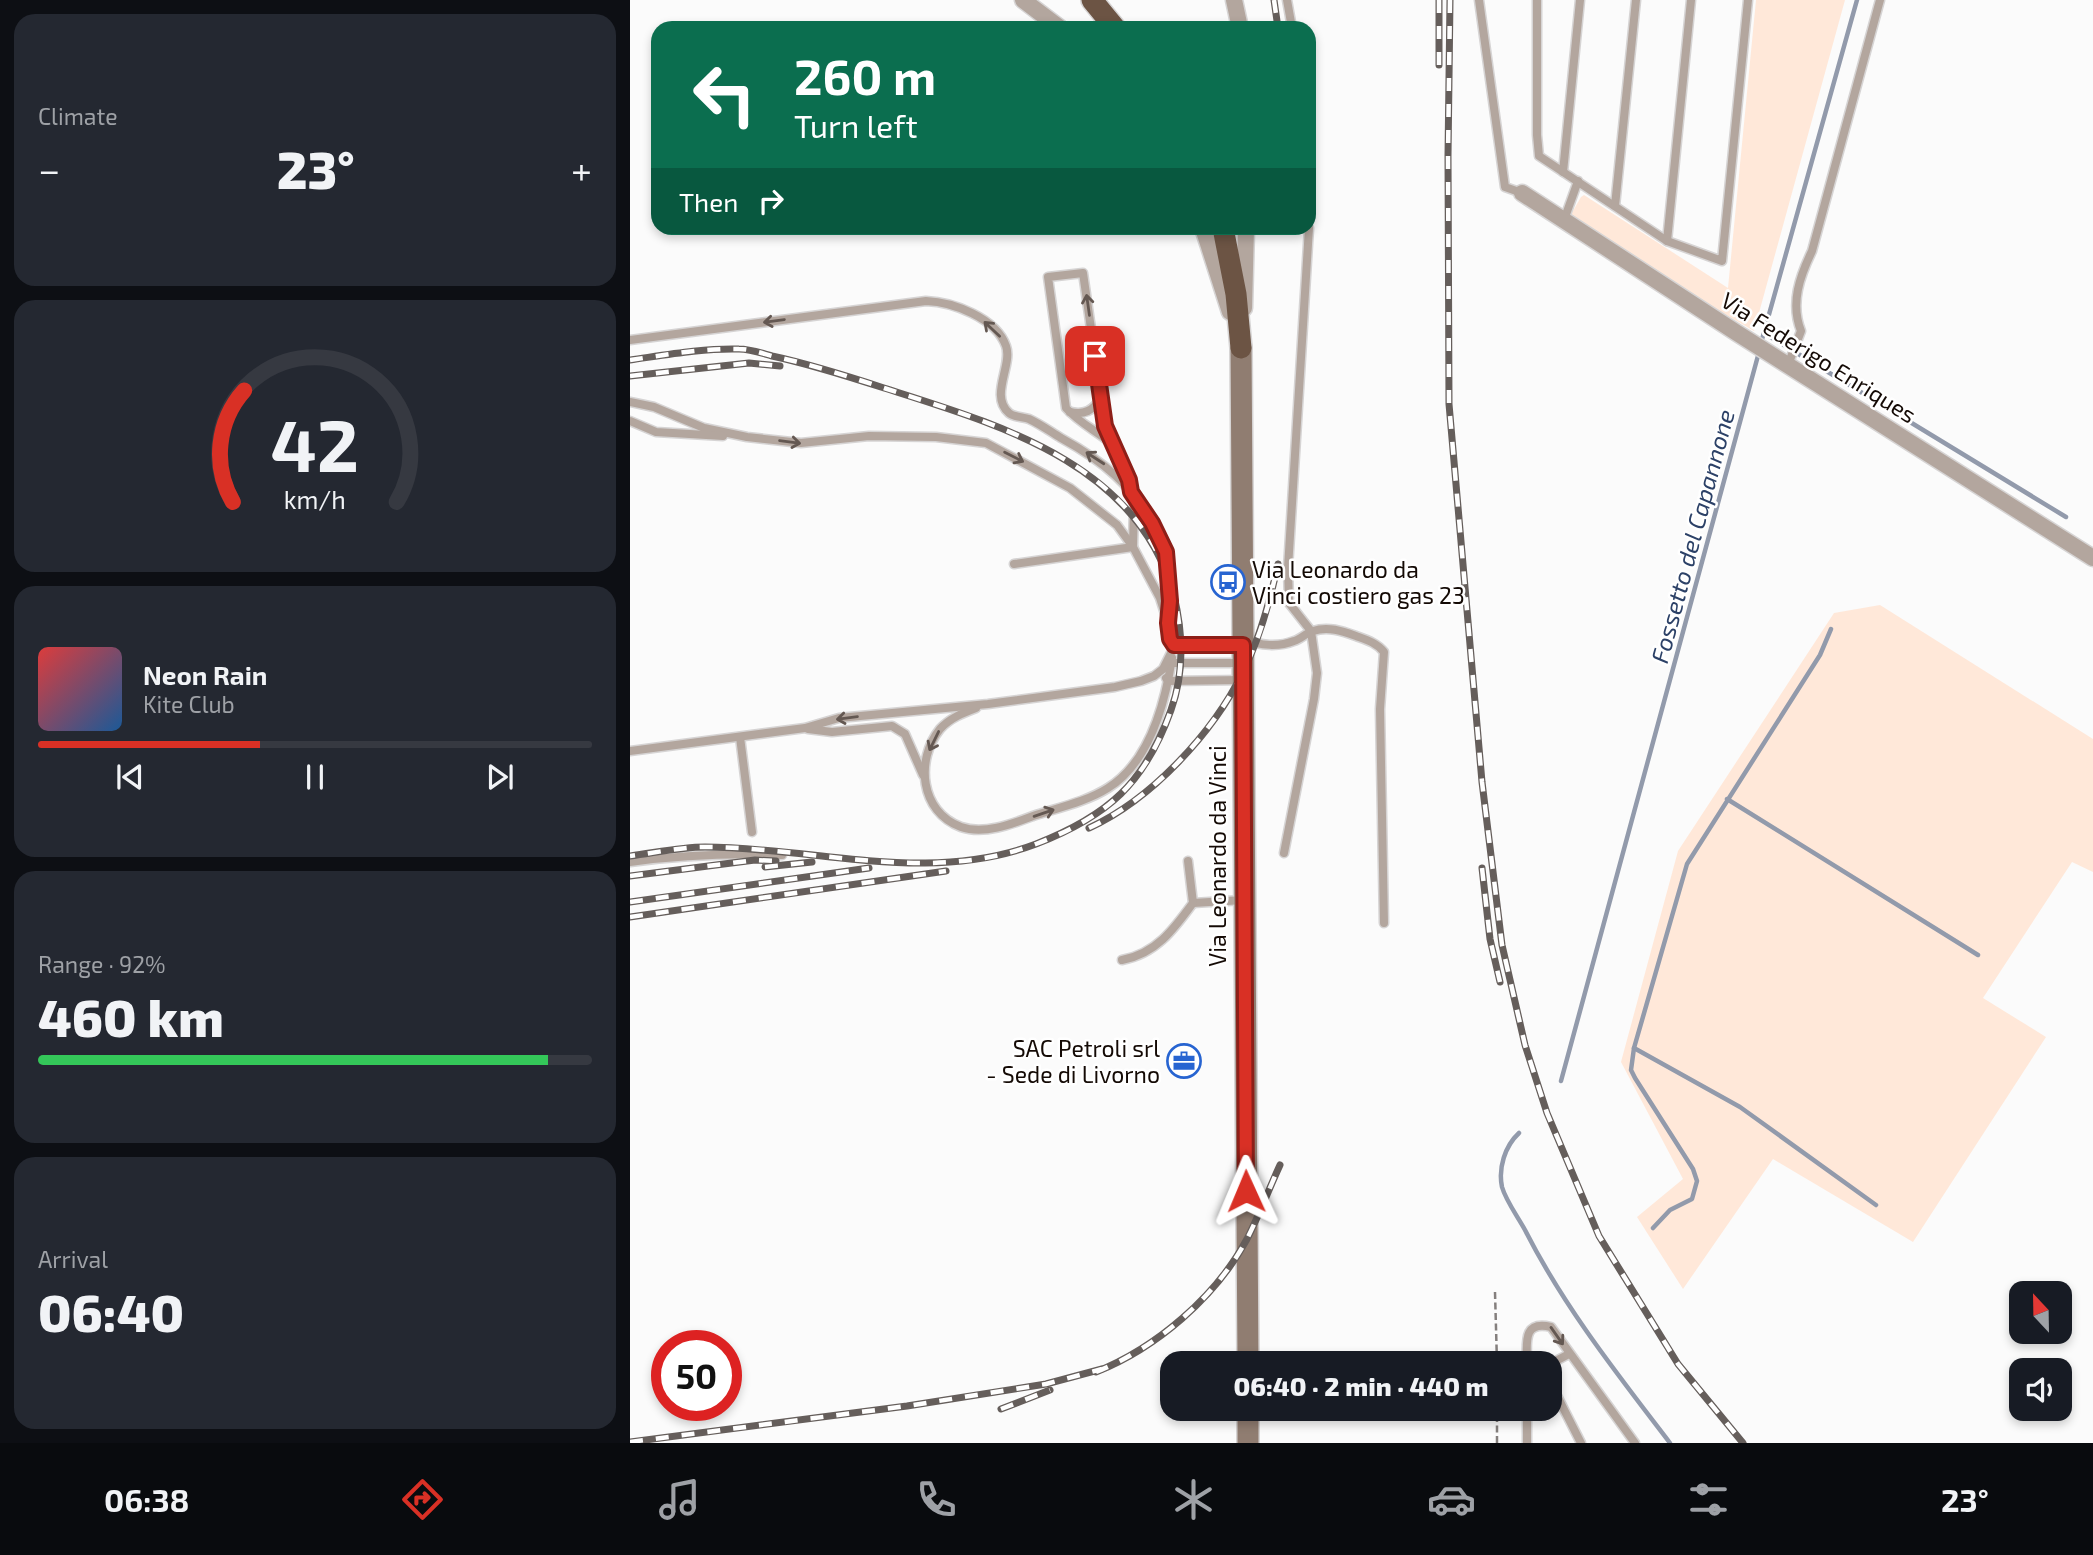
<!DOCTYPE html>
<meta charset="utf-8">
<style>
:root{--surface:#171b24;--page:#242831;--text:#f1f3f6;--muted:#9ea1a6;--line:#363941;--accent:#d93025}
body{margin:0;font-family:"Exo 2",sans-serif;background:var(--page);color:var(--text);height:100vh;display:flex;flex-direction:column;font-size:26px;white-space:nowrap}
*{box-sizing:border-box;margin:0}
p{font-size:23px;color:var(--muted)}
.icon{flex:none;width:38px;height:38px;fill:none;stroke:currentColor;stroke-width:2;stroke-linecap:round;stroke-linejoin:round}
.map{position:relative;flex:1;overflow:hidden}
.panel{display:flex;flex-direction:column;gap:14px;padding:14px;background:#0d0f14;width:630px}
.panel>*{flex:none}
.guide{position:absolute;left:21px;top:21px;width:665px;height:214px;border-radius:21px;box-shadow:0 4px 10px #0003;background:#0b6e4f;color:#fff;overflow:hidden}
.needle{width:46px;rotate:338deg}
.buttons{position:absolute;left:1379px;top:1281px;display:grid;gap:14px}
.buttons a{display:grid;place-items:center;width:63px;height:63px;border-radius:14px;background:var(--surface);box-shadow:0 4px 10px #0003;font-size:35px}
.speed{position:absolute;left:21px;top:1330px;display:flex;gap:14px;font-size:35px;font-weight:700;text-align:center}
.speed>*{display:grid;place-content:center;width:91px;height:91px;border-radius:50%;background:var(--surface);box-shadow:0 4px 10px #0003;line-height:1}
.speed .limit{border:10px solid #d22;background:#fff;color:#111}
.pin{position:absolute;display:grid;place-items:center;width:60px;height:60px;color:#fff;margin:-30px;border-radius:14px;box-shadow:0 4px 10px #0006}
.me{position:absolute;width:77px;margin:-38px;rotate:359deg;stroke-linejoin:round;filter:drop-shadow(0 0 5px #0008)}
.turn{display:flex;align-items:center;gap:24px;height:147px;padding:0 28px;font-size:32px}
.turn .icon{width:91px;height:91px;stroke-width:2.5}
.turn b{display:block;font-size:49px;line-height:60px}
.then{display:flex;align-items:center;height:66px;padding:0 28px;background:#0003;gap:14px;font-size:26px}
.big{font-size:52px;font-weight:800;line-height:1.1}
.panel .tile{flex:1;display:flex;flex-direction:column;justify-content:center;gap:10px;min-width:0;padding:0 24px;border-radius:21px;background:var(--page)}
.panel .dial{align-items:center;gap:0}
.dial svg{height:182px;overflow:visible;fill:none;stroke:var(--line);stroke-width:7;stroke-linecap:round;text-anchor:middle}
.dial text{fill:var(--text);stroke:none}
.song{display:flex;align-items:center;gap:21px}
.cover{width:84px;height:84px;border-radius:10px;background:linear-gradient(135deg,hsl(0 70% 55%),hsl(210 70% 35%))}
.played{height:7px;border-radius:4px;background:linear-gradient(90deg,var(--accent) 40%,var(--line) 40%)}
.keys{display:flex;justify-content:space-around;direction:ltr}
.heat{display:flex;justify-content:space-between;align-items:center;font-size:38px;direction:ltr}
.charge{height:10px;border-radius:5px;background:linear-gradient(90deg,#34c759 92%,var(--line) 0)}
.trip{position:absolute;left:530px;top:1351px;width:402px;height:70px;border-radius:21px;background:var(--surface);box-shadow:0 4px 10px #0003;font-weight:800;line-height:70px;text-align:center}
.tab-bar{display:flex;height:112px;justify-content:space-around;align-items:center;background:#090b0e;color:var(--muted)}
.tab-bar .icon{width:49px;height:49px}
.tab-bar .active{color:var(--accent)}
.tab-bar b{font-size:32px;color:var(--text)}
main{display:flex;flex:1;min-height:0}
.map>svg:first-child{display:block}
.green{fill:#ffe8d9}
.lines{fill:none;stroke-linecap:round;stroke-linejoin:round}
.stream{stroke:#929aab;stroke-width:4.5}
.service-casing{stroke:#d6d4d4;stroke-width:11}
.minor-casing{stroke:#d6d4d4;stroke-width:19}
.secondary-casing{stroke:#d6d4d4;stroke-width:24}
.trunk-casing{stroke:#d6d4d4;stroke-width:24}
.path{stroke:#847f7d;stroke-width:2.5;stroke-dasharray:7 3.5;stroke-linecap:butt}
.service{stroke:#b3a69e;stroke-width:8}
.minor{stroke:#b3a69e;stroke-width:16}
.secondary{stroke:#907d71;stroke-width:21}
.trunk{stroke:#6c5444;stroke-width:21}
.rail-casing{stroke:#655e5b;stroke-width:7}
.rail{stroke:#fff;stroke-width:4.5;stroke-dasharray:13;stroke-linecap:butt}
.oneway{stroke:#645852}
.route-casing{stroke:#8d1f18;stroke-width:18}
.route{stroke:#d93025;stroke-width:12}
.labels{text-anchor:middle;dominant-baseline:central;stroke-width:5;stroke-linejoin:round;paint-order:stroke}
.street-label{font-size:23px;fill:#140a05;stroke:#fff}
.poi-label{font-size:23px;fill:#140a05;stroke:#fff;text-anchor:start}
.water-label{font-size:24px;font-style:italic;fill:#2c4167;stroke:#fff}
</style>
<main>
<section class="panel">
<div class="tile"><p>Climate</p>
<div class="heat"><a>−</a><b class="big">23°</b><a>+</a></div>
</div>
<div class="tile dial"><svg viewBox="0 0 100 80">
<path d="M14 69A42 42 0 1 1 86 69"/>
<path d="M14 69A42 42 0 0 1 19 20" stroke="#d93025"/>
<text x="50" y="56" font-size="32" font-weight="700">42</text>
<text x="50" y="72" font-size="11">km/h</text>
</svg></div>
<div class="tile">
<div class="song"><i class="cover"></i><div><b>Neon Rain</b><p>Kite Club</p></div></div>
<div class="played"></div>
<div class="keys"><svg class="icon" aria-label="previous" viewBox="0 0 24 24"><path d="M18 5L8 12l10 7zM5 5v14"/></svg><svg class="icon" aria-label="pause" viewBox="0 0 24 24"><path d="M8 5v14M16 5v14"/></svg><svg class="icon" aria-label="next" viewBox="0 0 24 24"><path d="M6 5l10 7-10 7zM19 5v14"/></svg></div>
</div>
<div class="tile"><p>Range · 92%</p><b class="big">460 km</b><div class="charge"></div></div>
<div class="tile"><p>Arrival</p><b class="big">06:40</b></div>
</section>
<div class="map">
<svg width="1463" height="1443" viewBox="0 0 1463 1443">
<rect width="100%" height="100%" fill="#fbfbfb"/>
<g class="green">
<path d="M1126,0H1215L1124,331L1067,298L940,216L951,197L954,195L1098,288Z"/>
<path d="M1250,605L1463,739V872L1442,862L1353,998L1416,1037L1283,1242L1143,1159L1053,1289L1007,1217L1053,1179L991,1062L1048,851L1204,613Z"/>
</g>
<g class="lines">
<g class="stream">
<path d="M1134,333L1436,517"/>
<path d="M1131,343L1227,0"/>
<path d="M1097,799L1348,955"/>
<path d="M1004,1048L1110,1107L1246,1205"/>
<path d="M931,1081L1129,352"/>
<path d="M889,1133C875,1146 868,1168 872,1187C876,1201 888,1217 895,1230C934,1307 988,1375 1040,1443"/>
<path d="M1023,1228L1040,1210L1062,1199L1067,1181L1063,1169L1005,1078L1001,1070L1004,1048L1057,864L1190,655L1201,629"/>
</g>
<g class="service-casing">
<g id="service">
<path d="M657,0L662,28"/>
<path d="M849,0L875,187L892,193"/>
<path d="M907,0V135L909,156L1037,241L1092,261L1118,0"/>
<path d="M679,137V215"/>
<path d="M933,172L950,0"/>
<path d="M985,206L1006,0"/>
<path d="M934,220L948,181"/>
<path d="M1037,241L1061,0"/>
<path d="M0,340L296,301C323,302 366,318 376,346C383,365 359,396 379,413C383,417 393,417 399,419C410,424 421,432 431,438C473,461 503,485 525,529C529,537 534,545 536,553C541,575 540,601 538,623"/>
<path d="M1158,365L1171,331C1160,303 1170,276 1182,251L1250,0"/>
<path d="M0,402L24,407L74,428L117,437L171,443L239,436L306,437L356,443L440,488L487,525L503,547L530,598L538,623L540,639L545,645H613"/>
<path d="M440,412C454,415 463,411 471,398"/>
<path d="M0,421L26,432L93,436"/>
<path d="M384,564L503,547L504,505L499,480L475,426L453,273L418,277L436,408C449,423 467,431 482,444"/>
<path d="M615,639C630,646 649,647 664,641C671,639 676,633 683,631C698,626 712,631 726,636C737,640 747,643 754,652L750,709L754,923"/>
<path d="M539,661L542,663H613"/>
<path d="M536,678L538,681L613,680"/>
<path d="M346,708C333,713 320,718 310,729C285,760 290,812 331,827C354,835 382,824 403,816C427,808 456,802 478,788C520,762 535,704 542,658"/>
<path d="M178,729L202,732L262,726L275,734L293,775"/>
<path d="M110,737L122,832"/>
<path d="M0,751L175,728L209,718L358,704L485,687L511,681L524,676L533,669L545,645"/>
<path d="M654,853L684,699L687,673L681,631L659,603L658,568L679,228"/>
<path d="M0,862C52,855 99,853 152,855"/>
<path d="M563,903L614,900"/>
<path d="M492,960C526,954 544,929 563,903L558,861"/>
<path d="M897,1363C897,1344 892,1320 921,1327L1005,1443"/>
<path d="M920,1364L939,1354"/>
<path d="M920,1382L951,1443"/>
<path d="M897,1409V1443"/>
</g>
</g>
<g class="minor-casing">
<g id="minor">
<path d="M393,0L430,28"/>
<path d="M604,0L610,28"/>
<path d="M892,193L1107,333L1463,558"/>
<path d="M573,228L600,312"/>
<path d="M614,308L616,228"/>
</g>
</g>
<g class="secondary-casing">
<g id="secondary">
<path d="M611,348L618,1363"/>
<path d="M618,1409V1443"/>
</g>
</g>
<g class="trunk-casing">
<g id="trunk">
<path d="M462,0L485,28"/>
<path d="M593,228L606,294L611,348"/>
</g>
</g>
<g class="path">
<path d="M865,1292L867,1363"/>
<path d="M867,1443V1409"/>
</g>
<use href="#service" class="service"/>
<use href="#minor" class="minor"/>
<use href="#secondary" class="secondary"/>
<use href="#trunk" class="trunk"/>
<g class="rail-casing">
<g id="rail">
<path d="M644,0L648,28"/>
<path d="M820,0L818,156L819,404L852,782L872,945L895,1045L917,1113L969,1236L1048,1364L1113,1443"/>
<path d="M809,65V0"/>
<path d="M0,360C35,355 73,348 109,349C120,349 131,353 142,356C180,364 217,376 254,388C370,425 509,464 544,596C553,633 554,674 541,710C515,783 478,816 406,844C298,885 185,847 75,847C50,847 24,853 0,856"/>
<path d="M0,376L119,363L150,366"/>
<path d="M459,828C522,799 583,733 613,672C630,638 640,601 648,564"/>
<path d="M135,867L182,862"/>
<path d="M852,868L860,939L870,982"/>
<path d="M0,876L125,860L146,861"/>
<path d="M0,902L239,868"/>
<path d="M0,917L316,871"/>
<path d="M466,1372C526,1348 586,1297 617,1239C629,1215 639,1189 650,1165"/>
<path d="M371,1409L420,1390"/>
<path d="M0,1442L277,1406L416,1384L472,1369"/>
</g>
</g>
<use href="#rail" class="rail"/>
</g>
<defs><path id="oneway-shaft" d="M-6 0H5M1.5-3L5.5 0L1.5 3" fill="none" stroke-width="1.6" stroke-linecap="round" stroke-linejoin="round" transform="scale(1.75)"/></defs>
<g class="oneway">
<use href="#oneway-shaft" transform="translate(458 305) rotate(-98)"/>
<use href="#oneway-shaft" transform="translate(144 321) rotate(172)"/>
<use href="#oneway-shaft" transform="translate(362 329) rotate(-137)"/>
<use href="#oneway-shaft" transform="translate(160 442) rotate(7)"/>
<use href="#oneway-shaft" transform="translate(384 457) rotate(27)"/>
<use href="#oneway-shaft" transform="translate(465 458) rotate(-147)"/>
<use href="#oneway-shaft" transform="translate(217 718) rotate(173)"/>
<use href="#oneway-shaft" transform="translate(304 741) rotate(116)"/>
<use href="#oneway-shaft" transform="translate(414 813) rotate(-19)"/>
<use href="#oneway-shaft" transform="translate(927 1336) rotate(55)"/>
</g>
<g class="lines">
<g class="route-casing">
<path id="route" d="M465,356L475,426L499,480L501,492L522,523L536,552L540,601L538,623L540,639L544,645H613L616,1191"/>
</g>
<use href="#route" class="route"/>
</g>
<defs>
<g id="bus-ring" transform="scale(1.75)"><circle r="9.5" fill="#fff" stroke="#2764d1" stroke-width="1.5"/><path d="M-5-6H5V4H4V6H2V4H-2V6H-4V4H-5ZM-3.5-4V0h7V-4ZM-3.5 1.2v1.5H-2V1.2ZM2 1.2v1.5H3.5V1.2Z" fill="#2764d1"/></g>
<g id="office-ring" transform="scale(1.75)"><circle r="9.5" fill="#fff" stroke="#2764d1" stroke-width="1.5"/><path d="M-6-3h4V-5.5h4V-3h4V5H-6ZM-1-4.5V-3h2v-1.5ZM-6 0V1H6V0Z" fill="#2764d1"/></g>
</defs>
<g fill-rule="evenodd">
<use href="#bus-ring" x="598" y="582"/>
<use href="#office-ring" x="554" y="1061"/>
</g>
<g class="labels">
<g class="street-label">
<text transform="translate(1189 357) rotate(32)">Via Federigo Enriques</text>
<text transform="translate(587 856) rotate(-90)">Via Leonardo da Vinci</text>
</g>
<g class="poi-label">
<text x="622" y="569">Via Leonardo da<tspan x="622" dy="26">Vinci costiero gas 23</tspan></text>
<text x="530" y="1048" text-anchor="end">SAC Petroli srl<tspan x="530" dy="26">- Sede di Livorno</tspan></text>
</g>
<g class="water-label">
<text transform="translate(1062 536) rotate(-75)">Fossetto del Capannone</text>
</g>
</g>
</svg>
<div class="buttons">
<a><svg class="needle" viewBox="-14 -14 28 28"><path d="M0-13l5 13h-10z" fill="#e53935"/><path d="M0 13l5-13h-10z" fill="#9ea1a6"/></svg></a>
<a><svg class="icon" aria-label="sound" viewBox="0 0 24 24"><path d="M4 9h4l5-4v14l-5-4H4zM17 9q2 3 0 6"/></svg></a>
</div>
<div class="speed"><div class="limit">50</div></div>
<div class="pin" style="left:465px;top:356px;background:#d93025"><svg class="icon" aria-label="arrive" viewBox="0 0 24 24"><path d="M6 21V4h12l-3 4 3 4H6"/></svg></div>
<svg class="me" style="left:616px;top:1191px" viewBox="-20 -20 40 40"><path d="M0-17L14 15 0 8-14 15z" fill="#d93025" stroke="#fff" stroke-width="4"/></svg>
<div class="trip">06:40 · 2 min · 440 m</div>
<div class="guide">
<div class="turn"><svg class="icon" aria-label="left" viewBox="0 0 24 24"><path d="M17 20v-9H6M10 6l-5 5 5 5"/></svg><div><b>260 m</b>Turn left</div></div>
<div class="then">Then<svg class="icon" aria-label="right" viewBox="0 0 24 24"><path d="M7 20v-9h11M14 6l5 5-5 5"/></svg></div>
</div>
</div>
</main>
<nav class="tab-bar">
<b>06:38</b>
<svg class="icon active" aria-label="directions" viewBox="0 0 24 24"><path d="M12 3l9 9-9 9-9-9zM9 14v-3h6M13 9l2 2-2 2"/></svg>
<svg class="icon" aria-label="music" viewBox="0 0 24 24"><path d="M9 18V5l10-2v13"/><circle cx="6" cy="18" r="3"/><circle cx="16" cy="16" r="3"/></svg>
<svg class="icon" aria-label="phone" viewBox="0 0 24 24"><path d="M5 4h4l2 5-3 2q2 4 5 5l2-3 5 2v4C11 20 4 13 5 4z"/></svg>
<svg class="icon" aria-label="climate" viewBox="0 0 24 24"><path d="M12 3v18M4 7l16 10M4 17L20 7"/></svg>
<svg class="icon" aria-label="car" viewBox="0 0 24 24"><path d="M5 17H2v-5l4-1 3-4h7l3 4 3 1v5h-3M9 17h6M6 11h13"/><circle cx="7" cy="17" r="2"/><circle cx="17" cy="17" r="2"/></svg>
<svg class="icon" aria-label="filters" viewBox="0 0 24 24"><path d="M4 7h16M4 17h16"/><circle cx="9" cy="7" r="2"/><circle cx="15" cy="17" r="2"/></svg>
<b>23°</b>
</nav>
